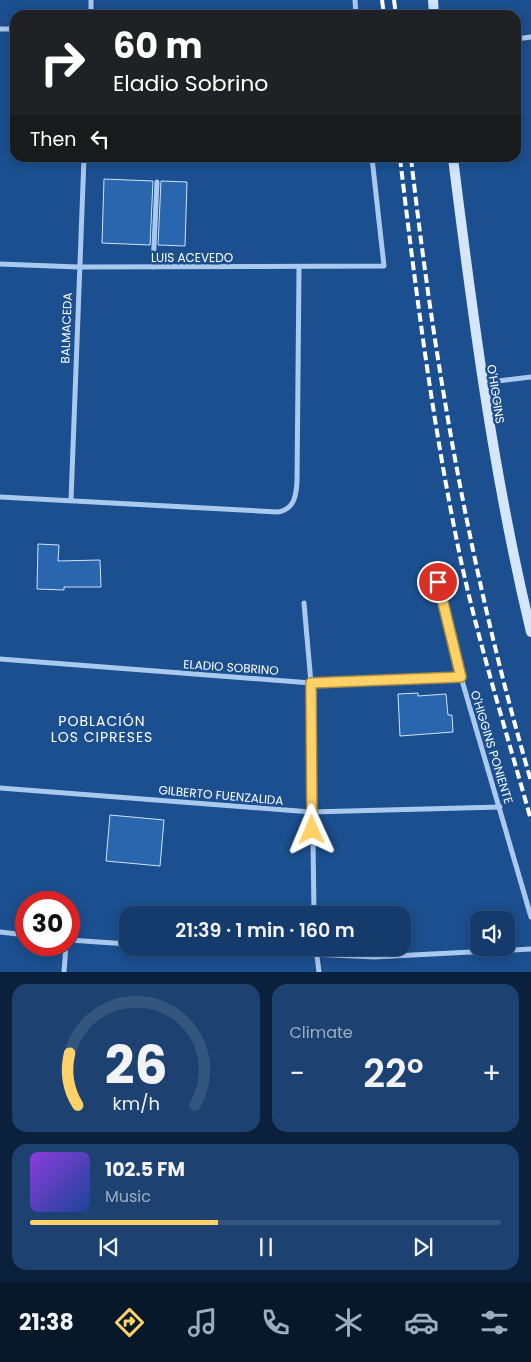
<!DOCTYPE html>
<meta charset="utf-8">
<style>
:root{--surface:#143b6b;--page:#1d4271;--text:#f1f3f6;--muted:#9dadc1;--line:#33557e;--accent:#ffd166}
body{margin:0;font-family:Poppins,sans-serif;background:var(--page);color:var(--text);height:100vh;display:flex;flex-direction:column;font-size:19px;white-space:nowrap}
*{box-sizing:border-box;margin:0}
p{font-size:16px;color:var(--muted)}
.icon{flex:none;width:28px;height:28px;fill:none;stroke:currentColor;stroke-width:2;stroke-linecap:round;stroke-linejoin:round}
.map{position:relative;height:972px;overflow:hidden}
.side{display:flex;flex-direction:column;gap:12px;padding:12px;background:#0b203b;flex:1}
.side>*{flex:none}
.guide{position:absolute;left:10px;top:10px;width:511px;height:152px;border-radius:15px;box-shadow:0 2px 12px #0003,0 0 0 1px var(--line);background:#202124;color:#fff;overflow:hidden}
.fabs{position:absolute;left:470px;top:911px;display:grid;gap:10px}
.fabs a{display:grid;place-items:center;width:45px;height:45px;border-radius:10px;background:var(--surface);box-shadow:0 2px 12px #0003,0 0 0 1px var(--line);font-size:25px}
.speed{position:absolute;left:15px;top:891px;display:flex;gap:10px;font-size:25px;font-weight:700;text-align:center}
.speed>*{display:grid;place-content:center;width:65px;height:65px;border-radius:50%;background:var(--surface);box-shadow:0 2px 12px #0003,0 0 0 1px var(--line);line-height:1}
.speed .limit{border:8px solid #d22;background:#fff;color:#111}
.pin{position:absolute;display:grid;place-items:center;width:42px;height:42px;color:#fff;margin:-21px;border:2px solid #fff;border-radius:50%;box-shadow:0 1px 5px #0007}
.me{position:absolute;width:55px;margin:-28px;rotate:359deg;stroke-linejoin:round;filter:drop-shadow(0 0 4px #0008)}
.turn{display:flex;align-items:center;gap:18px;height:105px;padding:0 20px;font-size:22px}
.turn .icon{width:65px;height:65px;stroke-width:2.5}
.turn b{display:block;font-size:35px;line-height:42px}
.then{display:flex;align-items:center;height:48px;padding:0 20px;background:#0003;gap:10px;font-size:19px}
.big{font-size:38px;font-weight:600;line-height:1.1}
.side .card{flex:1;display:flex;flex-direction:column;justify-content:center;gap:8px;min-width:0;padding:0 18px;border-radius:15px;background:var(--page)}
.side .dial{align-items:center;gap:0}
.dial svg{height:130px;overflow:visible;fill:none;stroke:var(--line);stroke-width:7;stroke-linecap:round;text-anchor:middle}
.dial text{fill:var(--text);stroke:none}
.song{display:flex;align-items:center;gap:15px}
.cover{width:60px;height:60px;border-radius:8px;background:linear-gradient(135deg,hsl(270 70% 55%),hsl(220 70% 35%))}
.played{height:5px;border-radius:2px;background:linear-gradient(90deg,var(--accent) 40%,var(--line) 40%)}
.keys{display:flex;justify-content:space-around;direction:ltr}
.heat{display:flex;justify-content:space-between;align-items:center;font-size:28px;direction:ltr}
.side .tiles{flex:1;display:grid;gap:12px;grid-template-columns:1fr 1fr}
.card:last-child{grid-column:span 2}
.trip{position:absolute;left:119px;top:906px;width:292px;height:50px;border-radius:15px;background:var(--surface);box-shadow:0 2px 12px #0003,0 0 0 1px var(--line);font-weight:600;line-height:50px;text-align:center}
.tab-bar{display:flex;height:80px;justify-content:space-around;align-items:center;background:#08182b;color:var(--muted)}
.tab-bar .icon{width:35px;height:35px}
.tab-bar .active{color:var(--accent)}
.tab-bar b{font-size:22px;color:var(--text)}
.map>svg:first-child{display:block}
.building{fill:#2a66ad;stroke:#cfe3fa}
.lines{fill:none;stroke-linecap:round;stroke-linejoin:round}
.street{stroke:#a9c9ee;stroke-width:5}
.secondary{stroke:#d6e6fa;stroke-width:10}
.rail{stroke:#fff;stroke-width:4;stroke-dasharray:9 4;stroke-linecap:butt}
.route-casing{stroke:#a68842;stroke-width:12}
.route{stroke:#ffd166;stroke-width:9}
.labels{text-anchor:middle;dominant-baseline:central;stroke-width:5;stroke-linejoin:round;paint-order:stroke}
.street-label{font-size:12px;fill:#fff;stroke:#1b4f8f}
.neighbourhood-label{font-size:14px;letter-spacing:1px;fill:#fff;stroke:#1b4f8f}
</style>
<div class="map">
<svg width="531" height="972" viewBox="0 0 531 972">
<rect width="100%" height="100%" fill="#1b4f8f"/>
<g class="building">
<path d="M104,179L153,181L150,245L102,243Z"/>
<path d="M161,181L187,182L185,246L158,245Z"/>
<path d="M38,544L59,545L58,561L100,560L101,587H64V590L37,589Z"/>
<path d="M418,693V696L446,694L448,715H452L453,732L400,736L398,694Z"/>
<path d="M110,815L164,820L160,866L106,861Z"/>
</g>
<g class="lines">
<g class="street">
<path d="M355,0L356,15"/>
<path d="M91,15V0"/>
<path d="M0,29H15"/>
<path d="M516,39L531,37"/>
<path d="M0,264L78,267L384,266L372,158"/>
<path d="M153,267L157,182"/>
<path d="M482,383L531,377"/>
<path d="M0,497L278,512C294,509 296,497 297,482L299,268"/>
<path d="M71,500L84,158"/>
<path d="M438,582L461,677L531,917"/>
<path d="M304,603L311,683L314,915"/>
<path d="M0,659L311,683L461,677"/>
<path d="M0,788L311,812L500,807"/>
<path d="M0,932L26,935"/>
<path d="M69,940L128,944"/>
<path d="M189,948L374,957L531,949"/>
<path d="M316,948L319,972"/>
<path d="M64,972L66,945"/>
</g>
<g class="secondary">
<path d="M433,0L434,15"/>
<path d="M453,158C473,318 493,474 531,632"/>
</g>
<g class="rail">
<path d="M382,0L384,15"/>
<path d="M394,0L396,15"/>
<path d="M400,158C416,293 433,428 461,561C480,648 507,734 531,820"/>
<path d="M411,158C435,369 471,577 531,781"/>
</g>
</g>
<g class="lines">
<g class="route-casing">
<path id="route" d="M312,830L311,683L461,677L438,582"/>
</g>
<use href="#route" class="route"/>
</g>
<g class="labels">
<g class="street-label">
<text x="192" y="257">LUIS ACEVEDO</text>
<text transform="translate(66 328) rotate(-88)">BALMACEDA</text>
<text transform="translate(496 394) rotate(81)">O'HIGGINS</text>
<text transform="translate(231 667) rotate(4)">ELADIO SOBRINO</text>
<text transform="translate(492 747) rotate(73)">O'HIGGINS PONIENTE</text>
<text transform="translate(221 795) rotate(5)">GILBERTO FUENZALIDA</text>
</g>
<g class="neighbourhood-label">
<text x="102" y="721">POBLACIÓN<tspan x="102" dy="16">LOS CIPRESES</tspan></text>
</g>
</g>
</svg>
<div class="fabs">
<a><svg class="icon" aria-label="sound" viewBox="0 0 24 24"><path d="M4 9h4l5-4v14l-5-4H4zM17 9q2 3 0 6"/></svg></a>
</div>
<div class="speed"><div class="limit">30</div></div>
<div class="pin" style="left:438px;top:582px;background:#d93025"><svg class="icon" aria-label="arrive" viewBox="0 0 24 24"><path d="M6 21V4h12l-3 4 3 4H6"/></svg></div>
<svg class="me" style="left:312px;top:830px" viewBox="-20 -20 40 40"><path d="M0-17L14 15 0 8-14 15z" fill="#ffd166" stroke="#fff" stroke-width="4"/></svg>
<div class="trip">21:39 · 1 min · 160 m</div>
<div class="guide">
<div class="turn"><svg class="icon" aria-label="right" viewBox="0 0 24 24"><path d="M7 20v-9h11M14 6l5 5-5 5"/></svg><div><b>60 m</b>Eladio Sobrino</div></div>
<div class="then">Then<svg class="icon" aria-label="left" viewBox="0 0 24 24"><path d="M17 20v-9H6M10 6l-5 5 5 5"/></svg></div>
</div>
</div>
<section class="side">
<div class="tiles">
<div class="card dial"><svg viewBox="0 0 100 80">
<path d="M14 69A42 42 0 1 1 86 69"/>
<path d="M14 69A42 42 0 0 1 9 37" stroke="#ffd166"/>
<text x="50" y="56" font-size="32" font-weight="700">26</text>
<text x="50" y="72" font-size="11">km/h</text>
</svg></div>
<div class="card"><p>Climate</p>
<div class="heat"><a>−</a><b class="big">22°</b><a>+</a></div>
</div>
<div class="card">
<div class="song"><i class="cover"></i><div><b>102.5 FM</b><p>Music</p></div></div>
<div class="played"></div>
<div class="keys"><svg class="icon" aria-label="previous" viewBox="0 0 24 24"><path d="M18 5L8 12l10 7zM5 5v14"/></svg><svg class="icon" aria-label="pause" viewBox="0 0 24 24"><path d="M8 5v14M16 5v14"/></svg><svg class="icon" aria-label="next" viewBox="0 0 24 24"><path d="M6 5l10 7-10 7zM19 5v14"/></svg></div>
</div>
</div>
</section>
<nav class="tab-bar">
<b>21:38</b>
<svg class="icon active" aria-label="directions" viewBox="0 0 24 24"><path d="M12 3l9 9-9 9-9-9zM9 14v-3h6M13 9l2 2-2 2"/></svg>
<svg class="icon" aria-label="music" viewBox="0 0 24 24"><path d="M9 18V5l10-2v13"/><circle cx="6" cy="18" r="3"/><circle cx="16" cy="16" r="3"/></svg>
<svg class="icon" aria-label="phone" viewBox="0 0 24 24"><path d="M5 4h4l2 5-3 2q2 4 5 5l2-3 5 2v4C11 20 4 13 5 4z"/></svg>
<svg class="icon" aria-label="climate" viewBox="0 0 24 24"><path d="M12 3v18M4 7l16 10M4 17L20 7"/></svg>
<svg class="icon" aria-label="car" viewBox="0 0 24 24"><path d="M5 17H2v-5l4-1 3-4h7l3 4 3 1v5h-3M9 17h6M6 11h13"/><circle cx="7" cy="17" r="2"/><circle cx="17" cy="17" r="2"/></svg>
<svg class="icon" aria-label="filters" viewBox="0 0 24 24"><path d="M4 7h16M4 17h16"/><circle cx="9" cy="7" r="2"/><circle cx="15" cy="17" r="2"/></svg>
</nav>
